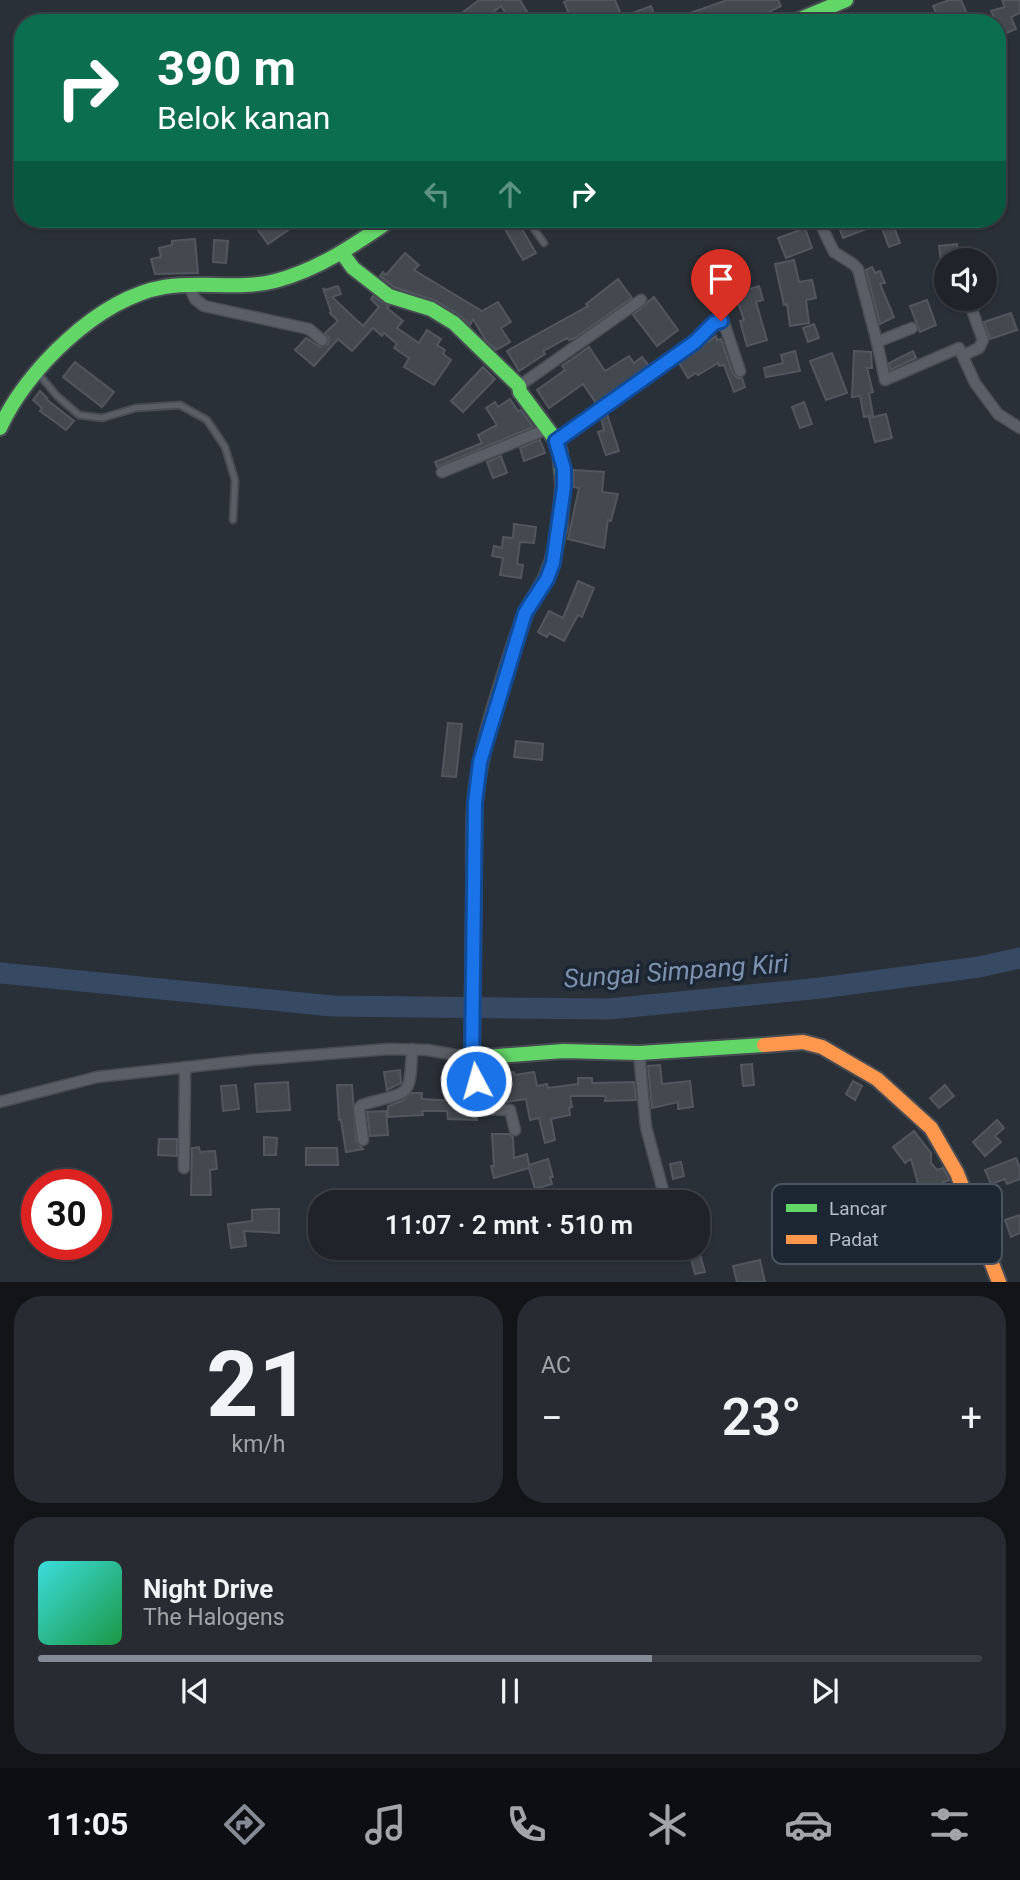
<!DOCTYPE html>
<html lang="id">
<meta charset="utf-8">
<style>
:root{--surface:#20242a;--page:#282c32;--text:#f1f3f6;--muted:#a2a4a8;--line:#3d4147;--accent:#848b96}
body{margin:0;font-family:Roboto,sans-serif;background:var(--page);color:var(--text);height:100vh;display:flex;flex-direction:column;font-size:26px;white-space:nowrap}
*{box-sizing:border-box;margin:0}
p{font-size:23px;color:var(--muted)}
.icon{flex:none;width:38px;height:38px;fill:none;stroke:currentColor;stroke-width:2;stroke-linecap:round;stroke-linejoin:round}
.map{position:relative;height:1282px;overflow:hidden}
.drawer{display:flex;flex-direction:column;gap:14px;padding:14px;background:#121417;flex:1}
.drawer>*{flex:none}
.banner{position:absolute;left:14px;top:14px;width:992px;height:214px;border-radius:28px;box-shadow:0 2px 5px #0004,0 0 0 2px var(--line);background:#0b6e4f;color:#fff;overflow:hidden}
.controls{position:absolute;left:934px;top:248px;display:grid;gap:14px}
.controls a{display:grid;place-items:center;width:63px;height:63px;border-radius:50%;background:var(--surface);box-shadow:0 2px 5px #0004,0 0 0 2px var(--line);font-size:35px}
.speed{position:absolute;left:21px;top:1169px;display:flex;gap:14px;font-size:35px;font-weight:700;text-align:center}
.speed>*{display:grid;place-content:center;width:91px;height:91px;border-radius:50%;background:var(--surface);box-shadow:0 2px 5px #0004,0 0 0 2px var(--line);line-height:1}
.speed .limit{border:10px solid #d22;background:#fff;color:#111}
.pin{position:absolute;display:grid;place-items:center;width:60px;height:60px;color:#fff;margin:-72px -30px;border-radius:50% 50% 50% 0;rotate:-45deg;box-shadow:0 0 7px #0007}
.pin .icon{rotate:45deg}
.me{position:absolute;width:77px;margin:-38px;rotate:354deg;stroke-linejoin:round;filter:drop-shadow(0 0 5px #0008)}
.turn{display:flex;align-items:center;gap:24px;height:147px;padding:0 28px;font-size:32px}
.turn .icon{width:91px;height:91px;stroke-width:2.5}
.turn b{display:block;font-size:49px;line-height:60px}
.lanes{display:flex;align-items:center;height:66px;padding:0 28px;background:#0003;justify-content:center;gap:35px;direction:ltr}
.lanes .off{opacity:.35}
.big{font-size:52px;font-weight:600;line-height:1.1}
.drawer .tile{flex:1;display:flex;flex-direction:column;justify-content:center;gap:10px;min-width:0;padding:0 24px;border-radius:28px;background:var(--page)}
.drawer .dial{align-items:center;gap:0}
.dial b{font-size:91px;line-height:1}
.song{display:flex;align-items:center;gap:21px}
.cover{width:84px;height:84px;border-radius:10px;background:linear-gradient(135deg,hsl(180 70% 55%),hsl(140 70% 35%))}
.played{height:7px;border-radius:4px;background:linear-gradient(90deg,var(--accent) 65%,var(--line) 65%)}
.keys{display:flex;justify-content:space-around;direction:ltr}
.heat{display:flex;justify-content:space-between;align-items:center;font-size:38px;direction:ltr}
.drawer .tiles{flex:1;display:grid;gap:14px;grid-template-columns:1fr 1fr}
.tile:last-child{grid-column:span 2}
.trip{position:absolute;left:308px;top:1190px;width:402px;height:70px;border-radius:28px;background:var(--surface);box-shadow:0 2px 5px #0004,0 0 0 2px var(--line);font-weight:600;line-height:70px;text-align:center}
.tabs{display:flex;height:112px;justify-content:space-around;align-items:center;background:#0d0e11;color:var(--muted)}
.tabs .icon{width:49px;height:49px}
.tabs .selected{color:var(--accent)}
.tabs b{font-size:32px;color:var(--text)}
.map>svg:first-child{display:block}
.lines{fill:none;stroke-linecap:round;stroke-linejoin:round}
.river{stroke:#384963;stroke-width:21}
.building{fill:#444950;stroke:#52575f;stroke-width:2}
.lane-casing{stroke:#484c53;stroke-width:9}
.street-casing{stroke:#484c53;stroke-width:13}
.fast-casing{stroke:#484c53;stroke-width:18}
.slow-casing{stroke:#484c53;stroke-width:18}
.lane{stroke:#5a5e66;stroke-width:5}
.street{stroke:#5a5e66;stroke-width:10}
.fast{stroke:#63d668;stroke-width:14}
.slow{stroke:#ff974d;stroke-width:14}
.route-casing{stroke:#114b97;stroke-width:18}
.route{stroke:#1a73e8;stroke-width:12}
.labels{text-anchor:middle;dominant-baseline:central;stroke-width:7;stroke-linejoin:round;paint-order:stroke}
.water-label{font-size:26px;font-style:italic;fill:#7c92b1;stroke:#1d2633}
.key{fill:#1d2633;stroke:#4a5360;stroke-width:2}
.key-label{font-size:19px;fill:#b4bcc9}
</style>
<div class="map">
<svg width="1020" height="1282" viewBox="0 0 1020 1282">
<rect width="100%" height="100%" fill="#2a3038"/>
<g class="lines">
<path class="river" d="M0,973L332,1006L609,1009L821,988L979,967L1020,958"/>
</g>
<g class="building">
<path d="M479,0H520L534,23H512L501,6L479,23H449Z"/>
<path d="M569,0H615L622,17L651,6L655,16L652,17L654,23H573L564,2Z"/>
<path d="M727,0H778L781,6L753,20L754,23H684L682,16Z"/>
<path d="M949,0H961L971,23H940L933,6Z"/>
<path d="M1002,0H1020V13L1011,17L1016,29L1002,35L991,11L1005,7Z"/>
<path d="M274,219H304L268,244L258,230Z"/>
<path d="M499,219H516L536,253L523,260Z"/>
<path d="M836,219H869L872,227L843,238Z"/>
<path d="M891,219L900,243L889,247L880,223Z"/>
<path d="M805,228L812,248L786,258L778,238Z"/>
<path d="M195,239L198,273L155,274L151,259L161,257L159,248L172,245V241Z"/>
<path d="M214,240L228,241L226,263L213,262Z"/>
<path d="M957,244L959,261H941L939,246Z"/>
<path d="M405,253L419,265L414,270L482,311L498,302L511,322L501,328L510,342L496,350L486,341L473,319L470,325L459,315L436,301L394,287L380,276L383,272L386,275Z"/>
<path d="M794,260L799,282L812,280L816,298L806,300L809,323L790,326L787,304L784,305L775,264Z"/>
<path d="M872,267L875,273L880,271L885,283L880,284L894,317L880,324L866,270Z"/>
<path d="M618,279L632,298L575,338L569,340L567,338L543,351L545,354L519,371L507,351L588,306L586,304Z"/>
<path d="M338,286L341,294L332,297L363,326L379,307L371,299L373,296L389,306L387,308L403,321L397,328L419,343L427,330L441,339L437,345L445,350L443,354L451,360L434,385L404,367L409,358L394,348L397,344L384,333L382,336L373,328L352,351L338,339L314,366L295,350L306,338L320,347L328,344L329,338L325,333L338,321L330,313L331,312L323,288L325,290Z"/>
<path d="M759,286L763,300L756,302L767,340L747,346L740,321L744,320L735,294Z"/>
<path d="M654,297L678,330L657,346L633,315Z"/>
<path d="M927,300L936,325L920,332L910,306Z"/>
<path d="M1011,313L1017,330L990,339L984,322Z"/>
<path d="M814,324L819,338L808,342L803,328Z"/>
<path d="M716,336L717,340L721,339L733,374L738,378H742L745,387L734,392L724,365L719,366L718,363L698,375L696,373L688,378L679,363Z"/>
<path d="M589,347L605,371L629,356L634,363L642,357L649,366L596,403L583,384L549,408L537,390L565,370L562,366Z"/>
<path d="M795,351L800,371L766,377L764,368L783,363L781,355Z"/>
<path d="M854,351L871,352L872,368H867L873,392L869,393L873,415L864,417L860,396L852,397Z"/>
<path d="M913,351L916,358L890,370L889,363Z"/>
<path d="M832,353L847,393L826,400L810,361Z"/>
<path d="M75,362L114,392L102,407L63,377Z"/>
<path d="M483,367L495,379L463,412L451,401Z"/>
<path d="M40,391L47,398L46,399L74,421L66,430L40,411L42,408L33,400Z"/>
<path d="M510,399L518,411L521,410L533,427L437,467L435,462L482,443L478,435L497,425L486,408L495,402L498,407Z"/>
<path d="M804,402L812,424L800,428L792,407Z"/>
<path d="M607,414L619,451L606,455L598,432L604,430L601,418Z"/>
<path d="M886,414L892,438L875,442L869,418Z"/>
<path d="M540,440L545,453L524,461L520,448Z"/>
<path d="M501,456L507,473L493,478L487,462Z"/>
<path d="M574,470L604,472L602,492L618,494L611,521L608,520L604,548L568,539L579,488L573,487Z"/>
<path d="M514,524L536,527L534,543L520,542L517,564L523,565L521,578L500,575L503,558L492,556L494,546L502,548L503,537L513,538Z"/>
<path d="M578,581L594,588L582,617L578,615L564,641L549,633L547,637L538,632L549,611L563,618Z"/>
<path d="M448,723L462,724L456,777L442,776Z"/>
<path d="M516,741L543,744L542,760L514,757Z"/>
<path d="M752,1064L754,1085L743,1086L741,1065Z"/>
<path d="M660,1065L662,1084L690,1081L693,1107L678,1109V1102L652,1108L648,1066Z"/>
<path d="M400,1070L401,1083L387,1090L384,1072Z"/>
<path d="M514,1072L515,1075L534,1072L537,1086L547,1084L548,1088L578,1084V1078H592V1083L634,1082L636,1100L605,1101L606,1096H570L572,1107L569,1108L570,1115L551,1119L555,1140L545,1143L539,1118L530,1120L526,1099L507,1102L501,1074Z"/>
<path d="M853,1081L862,1086L855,1100L846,1094Z"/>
<path d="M288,1082L290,1110L257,1112L255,1084Z"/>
<path d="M236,1085L239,1109L223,1111L221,1086Z"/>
<path d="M337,1085H352L356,1141L363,1149L346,1152L341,1120H339Z"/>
<path d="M945,1085L954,1096L939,1108L930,1098Z"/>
<path d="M411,1093H422V1099L473,1102L477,1120L448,1119L447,1111H422L423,1115L388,1117V1106L402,1101Z"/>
<path d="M386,1111L388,1135L370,1136L367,1112Z"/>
<path d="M997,1120L1004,1128L995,1136L1001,1142L985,1156L973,1142Z"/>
<path d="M914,1131L931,1153V1163L937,1170L943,1168L948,1177L950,1180L943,1182L949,1207L926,1212L891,1215L889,1198L902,1197V1201L922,1198L911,1159L905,1163L893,1147Z"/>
<path d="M492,1134H509L513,1137L514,1158L527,1154L529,1165L548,1159L553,1177H550L552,1184L535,1189L529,1168L494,1178L491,1166H494Z"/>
<path d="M264,1137L277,1138L276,1155H264Z"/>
<path d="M159,1139H177V1156L158,1155Z"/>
<path d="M199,1147L200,1152L215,1151L217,1169L210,1170L211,1195H191L192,1148Z"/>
<path d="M306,1148H337L338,1165H306Z"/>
<path d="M1016,1158L1020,1169V1179L1007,1184L1005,1179L991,1184L985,1170Z"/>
<path d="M681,1162L684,1176L673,1179L670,1164Z"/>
<path d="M268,1209H279V1233L244,1231L246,1246L231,1248L228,1224L252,1221V1210Z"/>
<path d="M1020,1215V1233L1011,1237L1005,1220Z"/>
<path d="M688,1248H698L705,1272L695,1274Z"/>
<path d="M760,1260L765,1282H737L733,1266Z"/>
</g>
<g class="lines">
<g class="lane-casing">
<g id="lane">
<path d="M527,219L544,243"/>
<path d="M38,373L57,396L79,415L102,418L136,408L180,405L207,420L225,447L235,480L233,520"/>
</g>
</g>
<g class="street-casing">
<g id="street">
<path d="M818,219L834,252L853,264L858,269L877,342L885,380L959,348L975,383L998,414L1020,428"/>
<path d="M189,286L195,299L204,306L309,329L322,340"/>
<path d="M877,342L912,328"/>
<path d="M964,355L979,348L983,340L968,299"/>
<path d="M519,386L641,300"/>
<path d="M556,441L695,342L714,322L724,323L740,371"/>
<path d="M442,472L547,429"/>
<path d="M639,1053L646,1127L666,1202"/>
<path d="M0,1102L97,1077L251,1060L389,1049L428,1050L472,1058L481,1106L486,1109L510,1110L515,1130"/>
<path d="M363,1140L359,1108L362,1105C409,1090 410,1102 412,1049"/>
<path d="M184,1168L185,1067"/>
</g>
</g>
<g class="fast-casing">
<g id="fast">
<path d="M791,23L846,0"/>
<path d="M342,253L353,268L389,296L431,309L454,323L519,386L520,392L555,439L560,452L563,487L560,527L552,562L545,580L526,612L514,646"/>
<path d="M0,428C26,370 99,298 164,287C201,281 239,290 275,281C318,270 356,244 392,219"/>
<path d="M474,886L472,1058L563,1051L639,1053L764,1045"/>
</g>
</g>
<g class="slow-casing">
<g id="slow">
<path d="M474,886C474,859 473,831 475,804C479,750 498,696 514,646"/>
<path d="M764,1045L803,1042L822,1047L877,1079L931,1128L957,1173L999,1282"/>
</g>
</g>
<use href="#lane" class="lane"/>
<use href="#street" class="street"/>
<use href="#fast" class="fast"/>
<use href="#slow" class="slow"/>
</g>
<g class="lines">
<g class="route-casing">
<path id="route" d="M476,1081L472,1058L475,803L480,762L525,613L547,579L553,563L564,487V469L556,441L695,342L714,323L721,321"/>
</g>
<use href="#route" class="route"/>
</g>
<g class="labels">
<g class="water-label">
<text transform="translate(676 971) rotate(-4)">Sungai Simpang Kiri</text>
</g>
</g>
<rect x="772" y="1184" width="230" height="80" rx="10" class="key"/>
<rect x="786" y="1204" width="31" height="8" fill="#63d668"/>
<rect x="786" y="1235" width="31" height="9" fill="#ff974d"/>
<g class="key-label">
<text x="829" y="1215">Lancar</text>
<text x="829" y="1246">Padat</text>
</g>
</svg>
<div class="controls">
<a><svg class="icon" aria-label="sound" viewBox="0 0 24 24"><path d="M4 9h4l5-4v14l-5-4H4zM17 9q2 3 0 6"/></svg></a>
</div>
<div class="speed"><div class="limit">30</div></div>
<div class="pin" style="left:721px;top:321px;background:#d93025"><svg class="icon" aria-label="arrive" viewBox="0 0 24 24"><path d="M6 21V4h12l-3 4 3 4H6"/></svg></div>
<svg class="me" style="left:476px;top:1081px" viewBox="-20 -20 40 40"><circle r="17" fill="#1a73e8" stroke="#fff" stroke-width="3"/><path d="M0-11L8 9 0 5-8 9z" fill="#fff"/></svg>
<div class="trip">11:07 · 2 mnt · 510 m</div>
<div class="banner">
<div class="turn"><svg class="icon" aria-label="right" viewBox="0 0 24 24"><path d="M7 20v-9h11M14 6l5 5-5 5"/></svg><div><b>390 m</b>Belok kanan</div></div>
<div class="lanes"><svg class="icon off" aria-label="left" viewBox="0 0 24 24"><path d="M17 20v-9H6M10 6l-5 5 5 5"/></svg><svg class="icon off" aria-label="ahead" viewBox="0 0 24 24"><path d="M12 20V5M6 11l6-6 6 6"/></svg><svg class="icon" aria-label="right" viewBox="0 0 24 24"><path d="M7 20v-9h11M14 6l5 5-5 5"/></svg></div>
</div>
</div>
<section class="drawer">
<div class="tiles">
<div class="tile dial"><b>21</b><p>km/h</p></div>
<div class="tile"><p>AC</p>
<div class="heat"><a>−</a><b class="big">23°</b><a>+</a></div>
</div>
<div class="tile">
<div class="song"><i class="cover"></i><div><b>Night Drive</b><p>The Halogens</p></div></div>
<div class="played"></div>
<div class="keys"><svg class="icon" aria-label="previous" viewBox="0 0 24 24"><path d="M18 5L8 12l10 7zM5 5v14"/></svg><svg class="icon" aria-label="pause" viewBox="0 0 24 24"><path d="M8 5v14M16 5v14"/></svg><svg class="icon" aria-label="next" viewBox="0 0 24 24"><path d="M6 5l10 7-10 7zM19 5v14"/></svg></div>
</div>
</div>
</section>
<nav class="tabs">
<b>11:05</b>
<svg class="icon selected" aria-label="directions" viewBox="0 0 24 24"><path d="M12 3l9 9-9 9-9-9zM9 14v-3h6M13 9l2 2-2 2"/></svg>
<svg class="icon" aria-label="music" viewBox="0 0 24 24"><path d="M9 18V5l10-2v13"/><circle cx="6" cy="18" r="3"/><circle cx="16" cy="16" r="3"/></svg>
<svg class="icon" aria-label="phone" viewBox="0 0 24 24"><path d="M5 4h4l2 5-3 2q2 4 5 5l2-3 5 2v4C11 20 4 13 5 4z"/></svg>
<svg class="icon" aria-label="climate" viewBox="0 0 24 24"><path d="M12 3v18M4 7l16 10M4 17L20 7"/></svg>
<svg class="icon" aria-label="car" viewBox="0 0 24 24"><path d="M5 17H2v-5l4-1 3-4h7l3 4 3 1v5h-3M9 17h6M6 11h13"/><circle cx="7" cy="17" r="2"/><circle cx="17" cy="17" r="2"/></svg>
<svg class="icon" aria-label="filters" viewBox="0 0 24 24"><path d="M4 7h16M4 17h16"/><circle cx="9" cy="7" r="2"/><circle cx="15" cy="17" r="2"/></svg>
</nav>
